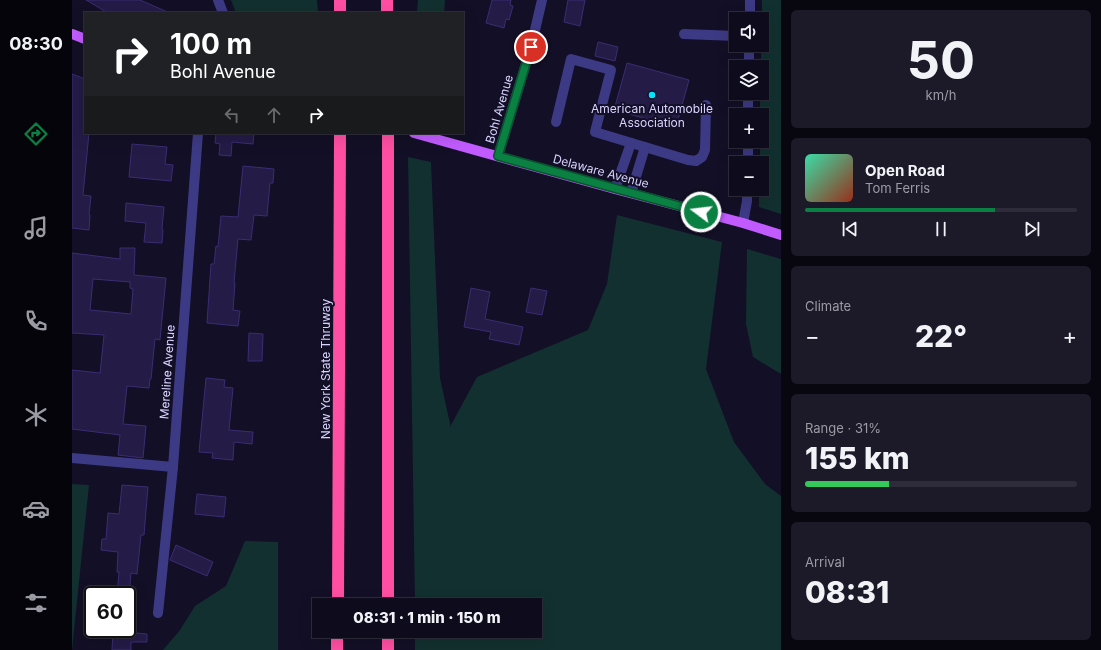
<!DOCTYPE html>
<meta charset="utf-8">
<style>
:root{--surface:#0e0b1c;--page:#1c1929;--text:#f1f3f6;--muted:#9b9ba3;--line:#2e2b3b;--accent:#0b8043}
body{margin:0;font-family:Inter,sans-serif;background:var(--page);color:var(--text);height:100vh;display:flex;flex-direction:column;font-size:15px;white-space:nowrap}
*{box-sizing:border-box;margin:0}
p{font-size:13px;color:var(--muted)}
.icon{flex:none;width:22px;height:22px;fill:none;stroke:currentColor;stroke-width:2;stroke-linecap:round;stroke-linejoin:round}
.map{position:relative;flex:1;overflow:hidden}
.side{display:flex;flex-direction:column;gap:10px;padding:10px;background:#08060f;width:320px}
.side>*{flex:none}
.hud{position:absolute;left:12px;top:12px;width:380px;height:122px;border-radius:0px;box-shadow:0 4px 16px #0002,0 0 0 1px var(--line);background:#202124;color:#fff;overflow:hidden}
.controls{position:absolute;left:657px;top:12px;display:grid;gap:8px}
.controls a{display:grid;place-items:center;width:40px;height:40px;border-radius:0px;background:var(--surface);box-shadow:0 4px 16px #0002,0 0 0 1px var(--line);font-size:20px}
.speed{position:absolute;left:12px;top:586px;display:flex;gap:8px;font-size:20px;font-weight:700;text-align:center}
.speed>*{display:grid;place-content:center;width:52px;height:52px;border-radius:50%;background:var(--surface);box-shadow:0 4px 16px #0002,0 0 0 1px var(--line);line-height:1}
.speed .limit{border:2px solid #111;border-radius:6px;background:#fff;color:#111}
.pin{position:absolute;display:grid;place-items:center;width:34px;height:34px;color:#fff;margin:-17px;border:2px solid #fff;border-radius:50%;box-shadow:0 1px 4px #0007}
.me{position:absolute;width:44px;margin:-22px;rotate:285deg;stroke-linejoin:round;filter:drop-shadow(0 0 3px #0008)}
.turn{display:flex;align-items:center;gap:14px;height:84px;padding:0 20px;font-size:18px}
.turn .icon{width:52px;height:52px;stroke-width:2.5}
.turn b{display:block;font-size:28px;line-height:34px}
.lanes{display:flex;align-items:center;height:38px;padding:0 20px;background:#0003;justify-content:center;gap:20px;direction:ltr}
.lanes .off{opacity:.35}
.big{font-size:30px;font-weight:800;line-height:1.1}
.side .widget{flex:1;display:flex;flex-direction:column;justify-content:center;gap:6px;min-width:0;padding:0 14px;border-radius:6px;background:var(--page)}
.side .dial{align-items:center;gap:0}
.dial b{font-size:52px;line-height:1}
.song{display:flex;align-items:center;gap:12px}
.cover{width:48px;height:48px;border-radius:6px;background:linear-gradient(135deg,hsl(160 70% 55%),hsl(10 70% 35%))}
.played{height:4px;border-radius:2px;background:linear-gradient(90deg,var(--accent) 70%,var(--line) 70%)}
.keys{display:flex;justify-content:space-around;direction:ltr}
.heat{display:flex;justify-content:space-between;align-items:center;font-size:22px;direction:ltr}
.charge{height:6px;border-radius:3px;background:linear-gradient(90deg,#34c759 31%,var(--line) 0)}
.trip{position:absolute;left:240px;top:598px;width:230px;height:40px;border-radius:0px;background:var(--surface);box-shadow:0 4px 16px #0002,0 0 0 1px var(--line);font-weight:800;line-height:40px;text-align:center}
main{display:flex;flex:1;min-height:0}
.tab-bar{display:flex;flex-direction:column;width:72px;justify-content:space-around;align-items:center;background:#06040b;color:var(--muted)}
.tab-bar .icon{width:28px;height:28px}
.tab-bar .active{color:var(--accent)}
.tab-bar b{font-size:18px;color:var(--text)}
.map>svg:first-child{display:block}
.green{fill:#12302f}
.building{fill:#241b47;stroke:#3b2d73;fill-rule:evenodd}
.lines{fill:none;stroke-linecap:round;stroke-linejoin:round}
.minor{stroke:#3d3a85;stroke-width:10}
.major{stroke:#c25bff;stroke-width:10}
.highway{stroke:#ff4fa3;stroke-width:12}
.route-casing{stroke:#07532c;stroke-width:10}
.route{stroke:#0b8043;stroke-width:7}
.poi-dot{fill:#00e5ff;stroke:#130f26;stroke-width:1.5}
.labels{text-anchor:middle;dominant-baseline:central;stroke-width:4;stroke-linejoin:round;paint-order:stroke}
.poi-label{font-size:12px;fill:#d9d4ff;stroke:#130f26}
.street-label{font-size:12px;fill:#d9d4ff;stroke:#130f26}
</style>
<main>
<nav class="tab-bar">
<b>08:30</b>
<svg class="icon active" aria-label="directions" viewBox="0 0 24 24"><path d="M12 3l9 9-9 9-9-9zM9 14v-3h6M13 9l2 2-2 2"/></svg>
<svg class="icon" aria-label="music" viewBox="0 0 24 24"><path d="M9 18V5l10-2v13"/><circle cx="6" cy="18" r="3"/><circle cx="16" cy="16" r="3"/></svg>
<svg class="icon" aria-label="phone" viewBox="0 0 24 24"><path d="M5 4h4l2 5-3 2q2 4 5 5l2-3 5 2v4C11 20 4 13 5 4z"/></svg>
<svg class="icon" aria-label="climate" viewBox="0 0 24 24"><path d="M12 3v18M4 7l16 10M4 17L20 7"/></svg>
<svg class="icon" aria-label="car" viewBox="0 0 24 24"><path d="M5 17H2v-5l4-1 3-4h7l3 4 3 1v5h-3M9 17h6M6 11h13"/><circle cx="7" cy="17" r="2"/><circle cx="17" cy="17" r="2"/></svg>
<svg class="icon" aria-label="filters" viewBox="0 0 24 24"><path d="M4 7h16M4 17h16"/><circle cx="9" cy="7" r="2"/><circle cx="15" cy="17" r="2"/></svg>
</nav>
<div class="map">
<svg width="709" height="650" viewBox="0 0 709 650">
<rect width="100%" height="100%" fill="#130f26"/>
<g class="green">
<path d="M159,0H245L246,13H164Z"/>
<path d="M346,0H373L372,13H345Z"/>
<path d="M690,0H709V214L687,207V189H690V163H688V141H690V115H688V93H690V67H689V45H690Z"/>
<path d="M336,157L359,162L368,378L379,428V425L405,377L516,330L535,284L545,215L650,242L634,369L662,442L693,484L709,496V650H343V631H463V605H343Z"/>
<path d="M675,249L709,259V374L681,357L674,324Z"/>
<path d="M0,484L17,485L0,650Z"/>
<path d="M173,541L206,542V650H91L108,630L123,606L154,586Z"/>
</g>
<g class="building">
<path d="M14,0H68L98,13H36Z"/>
<path d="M420,0H439L438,5L441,6L437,20L434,19L432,28L414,23Z"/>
<path d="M496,0H513L508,26L492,22Z"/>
<path d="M526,42L546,47L543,61L523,56Z"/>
<path d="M555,63L617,80L604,127L542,110Z"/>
<path d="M0,74L13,79V133H17L11,195L19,196L17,215H18L17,230L0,228Z"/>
<path d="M144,133H182L181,144L160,142L159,156L147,155L148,144L143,143Z"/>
<path d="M60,144L95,147L93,164L101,165L99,181L57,177Z"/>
<path d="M171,166L202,169L201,183H198L195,216L182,215L179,240L166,239L162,283H163L161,310L168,311L166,326L135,323L139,264H142L144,246L146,247L149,216L166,217Z"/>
<path d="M54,203L92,207L90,229L91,230L90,243L72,242L74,223L53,221Z"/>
<path d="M48,248H63L62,275L94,278L88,340L83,339L79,379H78L77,388L55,386L51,424L74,426L71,458L46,455L48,435L0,429V370L28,373L32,335L0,333V253L48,259ZM21,279L58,282V288L61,289L59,314L18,310Z"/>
<path d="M399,288L418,292L413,319L451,327L447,345L417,339L419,332L392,327Z"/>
<path d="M459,288L475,291L470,315L454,312Z"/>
<path d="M177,333L191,334L190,361H176Z"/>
<path d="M134,378L153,380L152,387L161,388L157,430L181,432L180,444L162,442L161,460L140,458L141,453L127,452Z"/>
<path d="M50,485L76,487L72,535H69L65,574L59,573L57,595H45L47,572H45L46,552L29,550L30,539H34L36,513L47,514Z"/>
<path d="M125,494L154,497L152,517L123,514Z"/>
<path d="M104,545L141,562L135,576L98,560Z"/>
<path d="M41,631L75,634V642H59V650H40Z"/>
</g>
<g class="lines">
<g class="minor">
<path d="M146,0L151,13"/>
<path d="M678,19V0"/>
<path d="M612,34L664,36"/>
<path d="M677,67V45"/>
<path d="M676,115V93"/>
<path d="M484,122L499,59L539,70L523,132L616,160L624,161L630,157L633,150L634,105"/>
<path d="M426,156L459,47L470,0"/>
<path d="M676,163V141"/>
<path d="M543,189L559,143"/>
<path d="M559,193L573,147"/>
<path d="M671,223L675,201V189"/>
<path d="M0,458L101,467"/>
<path d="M86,613L101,467L126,133"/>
</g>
<g class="major">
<path d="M0,34L13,39"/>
<path d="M342,133L543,189L671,223L709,235"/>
</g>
<g class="highway">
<path d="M315,0V13"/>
<path d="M268,13V0"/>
<path d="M316,133V605"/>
<path d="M266,605L268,133"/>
<path d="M316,631V650"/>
<path d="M265,650V631"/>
</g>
</g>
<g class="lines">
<g class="route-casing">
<path id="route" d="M459,47L426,156L629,212"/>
</g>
<use href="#route" class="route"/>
</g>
<circle class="poi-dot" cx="580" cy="95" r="4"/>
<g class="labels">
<g class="poi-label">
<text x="580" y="108">American Automobile<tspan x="580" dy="14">Association</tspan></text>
</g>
<g class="street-label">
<text transform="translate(427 109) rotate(-74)">Bohl Avenue</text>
<text transform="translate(529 171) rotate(15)">Delaware Avenue</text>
<text transform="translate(253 369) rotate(-90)">New York State Thruway</text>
<text transform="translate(95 372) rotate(-86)">Mereline Avenue</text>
</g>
</g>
</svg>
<div class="controls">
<a><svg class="icon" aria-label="sound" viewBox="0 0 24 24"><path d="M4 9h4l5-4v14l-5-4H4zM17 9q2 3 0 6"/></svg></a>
<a><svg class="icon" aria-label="layers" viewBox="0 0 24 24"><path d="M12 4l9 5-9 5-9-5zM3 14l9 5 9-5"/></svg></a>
<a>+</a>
<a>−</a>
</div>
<div class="speed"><div class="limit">60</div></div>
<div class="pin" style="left:459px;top:47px;background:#d93025"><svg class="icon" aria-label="arrive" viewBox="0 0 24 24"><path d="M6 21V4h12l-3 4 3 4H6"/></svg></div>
<svg class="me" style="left:629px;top:212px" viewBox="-20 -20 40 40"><circle r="17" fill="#0b8043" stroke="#fff" stroke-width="3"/><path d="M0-11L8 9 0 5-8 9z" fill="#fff"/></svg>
<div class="trip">08:31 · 1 min · 150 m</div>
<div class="hud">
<div class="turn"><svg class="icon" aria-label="right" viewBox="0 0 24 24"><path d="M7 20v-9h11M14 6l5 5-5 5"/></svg><div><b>100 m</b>Bohl Avenue</div></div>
<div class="lanes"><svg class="icon off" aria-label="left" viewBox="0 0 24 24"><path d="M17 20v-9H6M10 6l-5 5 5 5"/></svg><svg class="icon off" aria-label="ahead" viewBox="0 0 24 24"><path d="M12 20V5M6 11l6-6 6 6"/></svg><svg class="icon" aria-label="right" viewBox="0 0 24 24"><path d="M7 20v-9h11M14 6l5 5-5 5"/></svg></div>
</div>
</div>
<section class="side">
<div class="widget dial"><b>50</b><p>km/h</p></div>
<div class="widget">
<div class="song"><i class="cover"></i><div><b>Open Road</b><p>Tom Ferris</p></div></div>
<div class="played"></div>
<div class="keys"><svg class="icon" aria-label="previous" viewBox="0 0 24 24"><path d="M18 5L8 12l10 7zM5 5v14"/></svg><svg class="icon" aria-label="pause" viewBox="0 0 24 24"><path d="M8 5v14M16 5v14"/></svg><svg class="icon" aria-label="next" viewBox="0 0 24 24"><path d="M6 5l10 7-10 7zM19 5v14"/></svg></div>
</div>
<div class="widget"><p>Climate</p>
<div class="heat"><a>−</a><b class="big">22°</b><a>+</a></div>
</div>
<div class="widget"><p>Range · 31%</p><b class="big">155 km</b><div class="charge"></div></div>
<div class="widget"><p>Arrival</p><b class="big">08:31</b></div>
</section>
</main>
